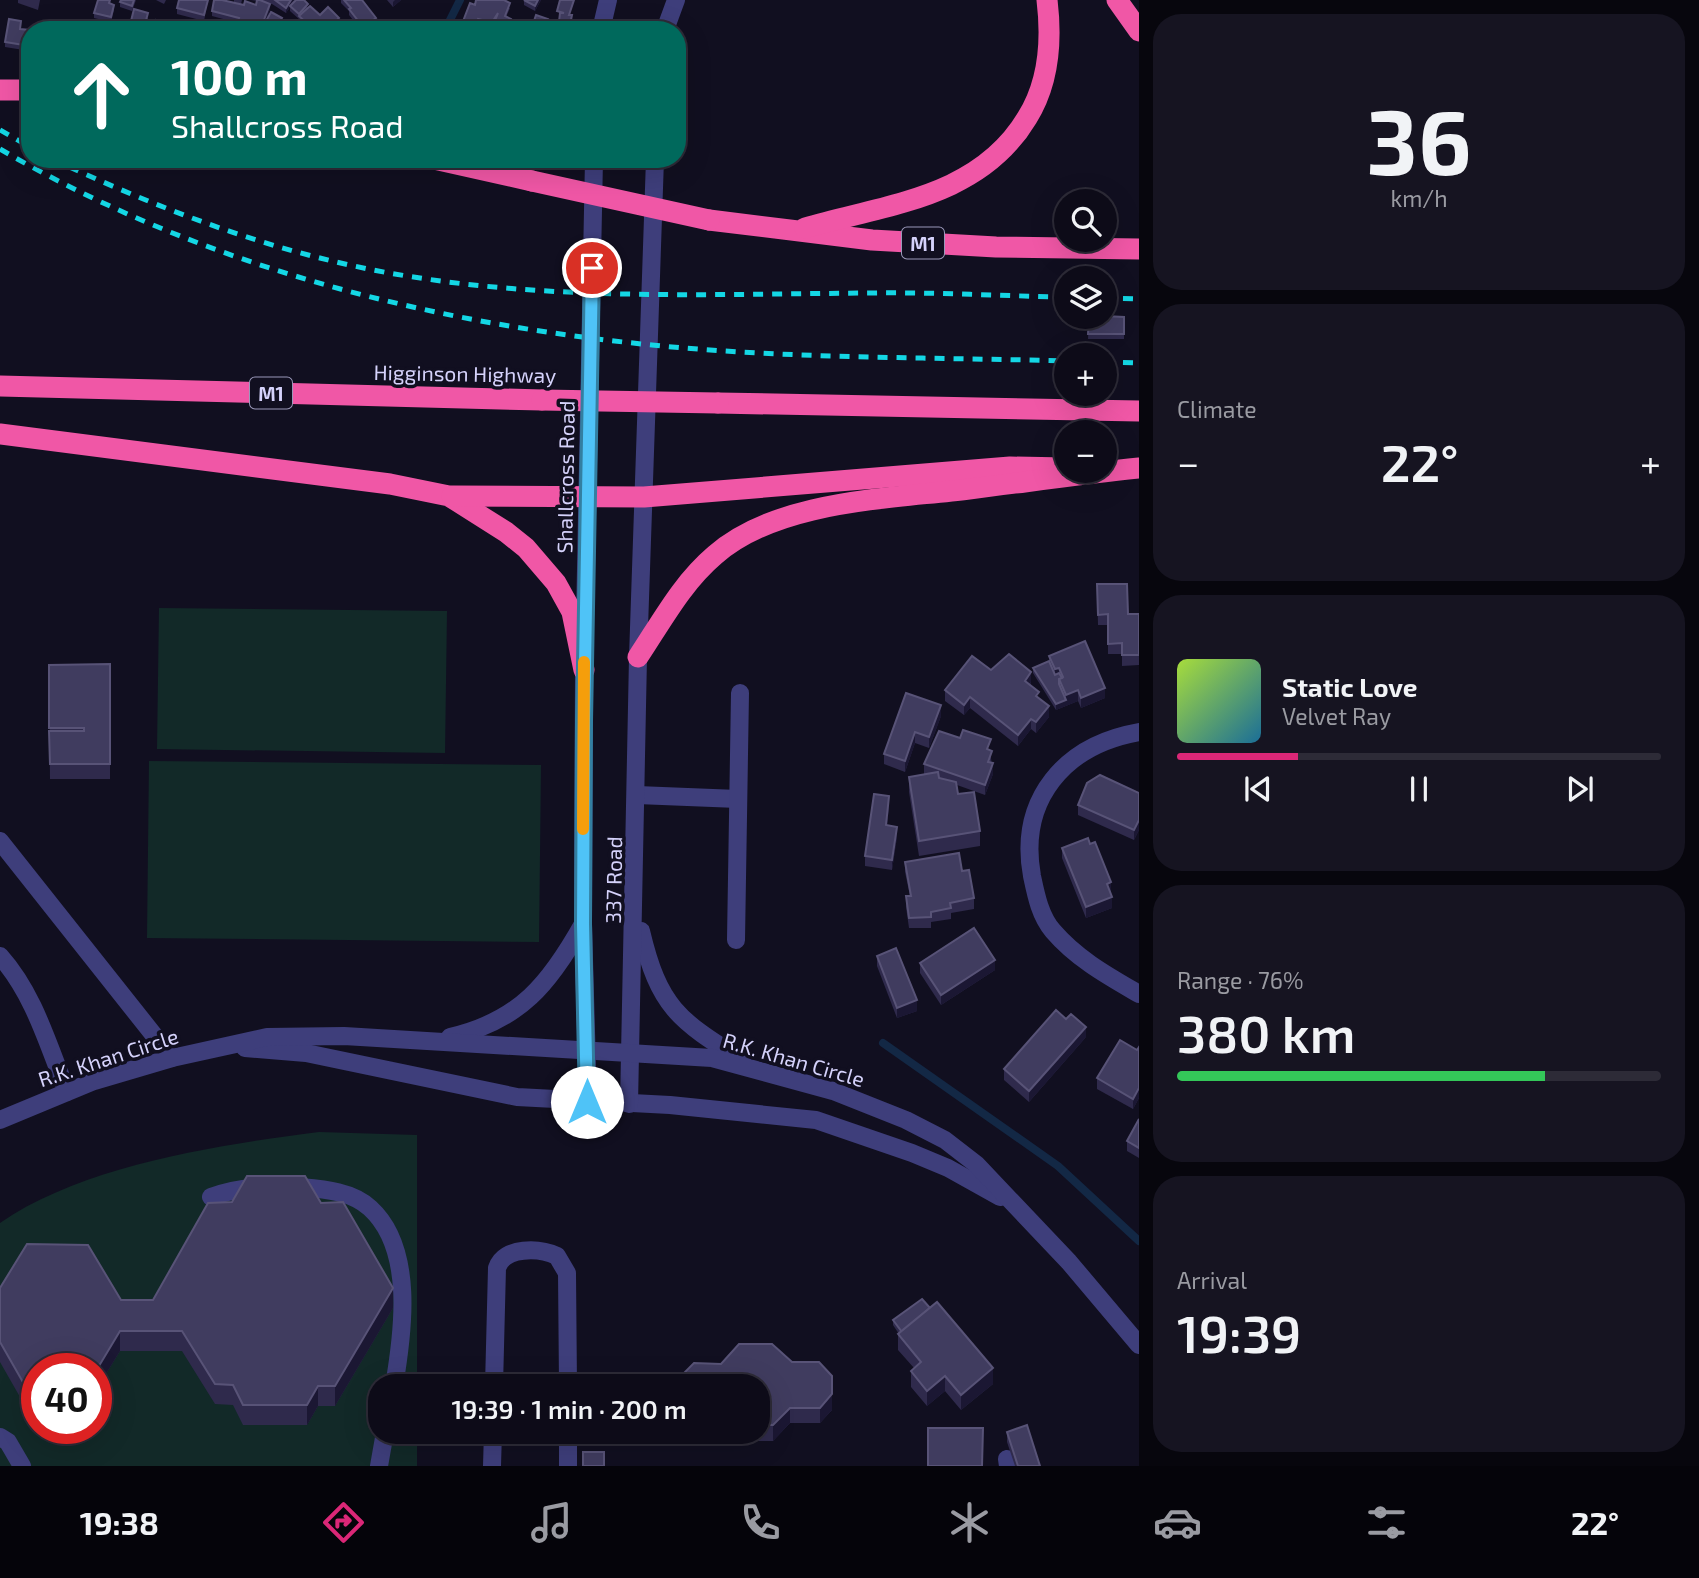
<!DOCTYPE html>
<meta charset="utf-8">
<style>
:root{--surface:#0d0b18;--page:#161421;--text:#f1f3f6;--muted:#9a9ba2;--line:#2d2b37;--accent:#db2777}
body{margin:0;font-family:"Exo 2",sans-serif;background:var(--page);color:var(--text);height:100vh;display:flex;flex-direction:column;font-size:26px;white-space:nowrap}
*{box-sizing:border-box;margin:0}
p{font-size:23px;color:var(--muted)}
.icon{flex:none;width:38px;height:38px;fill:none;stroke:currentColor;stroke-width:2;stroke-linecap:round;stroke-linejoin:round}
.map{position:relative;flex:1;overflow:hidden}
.side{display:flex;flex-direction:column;gap:14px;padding:14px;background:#07060d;width:560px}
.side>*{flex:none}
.hud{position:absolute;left:21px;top:21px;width:665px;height:147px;border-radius:28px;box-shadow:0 7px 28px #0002,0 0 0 2px var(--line);background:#00695c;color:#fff;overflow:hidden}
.controls{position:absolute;left:1054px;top:189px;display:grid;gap:14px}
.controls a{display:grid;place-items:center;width:63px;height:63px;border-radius:50%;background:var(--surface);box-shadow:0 7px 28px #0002,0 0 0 2px var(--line);font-size:35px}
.speed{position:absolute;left:21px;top:1353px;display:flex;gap:14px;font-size:35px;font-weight:700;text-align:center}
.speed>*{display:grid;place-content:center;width:91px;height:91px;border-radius:50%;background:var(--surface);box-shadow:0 7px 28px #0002,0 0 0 2px var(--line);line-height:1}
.speed .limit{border:10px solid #d22;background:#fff;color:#111}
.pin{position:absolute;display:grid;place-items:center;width:60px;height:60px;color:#fff;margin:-30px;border:4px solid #fff;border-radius:50%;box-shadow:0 2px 7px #0007}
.me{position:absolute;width:77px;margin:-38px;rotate:0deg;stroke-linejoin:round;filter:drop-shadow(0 0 5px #0008)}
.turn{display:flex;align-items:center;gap:24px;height:147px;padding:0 35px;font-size:32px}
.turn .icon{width:91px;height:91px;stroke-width:2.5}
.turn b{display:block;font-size:49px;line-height:60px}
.big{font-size:52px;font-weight:600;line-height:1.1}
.side .tile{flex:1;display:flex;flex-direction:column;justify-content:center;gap:10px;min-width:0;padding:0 24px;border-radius:28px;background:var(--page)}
.side .dial{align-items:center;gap:0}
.dial b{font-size:91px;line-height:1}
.song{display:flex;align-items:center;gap:21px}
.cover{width:84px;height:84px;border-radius:10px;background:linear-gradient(135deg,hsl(80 70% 55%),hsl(200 70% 35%))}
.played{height:7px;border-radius:4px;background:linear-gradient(90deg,var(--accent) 25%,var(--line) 25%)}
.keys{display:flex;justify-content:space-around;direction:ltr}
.heat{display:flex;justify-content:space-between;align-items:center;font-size:38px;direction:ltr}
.charge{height:10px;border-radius:5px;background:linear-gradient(90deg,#34c759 76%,var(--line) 0)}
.trip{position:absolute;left:368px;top:1374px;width:402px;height:70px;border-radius:28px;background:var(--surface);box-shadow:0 7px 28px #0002,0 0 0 2px var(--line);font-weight:600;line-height:70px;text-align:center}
.tab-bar{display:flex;height:112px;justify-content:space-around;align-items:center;background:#05040a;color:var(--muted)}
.tab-bar .icon{width:49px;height:49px}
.tab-bar .active{color:var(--accent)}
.tab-bar b{font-size:32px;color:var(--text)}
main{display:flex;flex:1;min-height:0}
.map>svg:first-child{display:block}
.green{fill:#122928;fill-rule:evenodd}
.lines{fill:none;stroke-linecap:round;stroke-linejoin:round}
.stream{stroke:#132845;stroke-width:8}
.minor{stroke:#3e3e7b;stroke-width:18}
.highway{stroke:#f057a6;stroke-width:21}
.rail{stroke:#14d7e5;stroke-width:5;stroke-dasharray:10 9;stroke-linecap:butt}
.highway-bridge{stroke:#f057a6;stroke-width:21}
.wall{fill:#2f2a4c}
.shaded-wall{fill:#1b1733}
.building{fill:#403c5f;stroke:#585377;stroke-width:2}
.route-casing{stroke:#337fa1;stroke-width:18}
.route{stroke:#4fc3f7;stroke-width:12}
.slow{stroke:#f59e0b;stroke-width:12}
.labels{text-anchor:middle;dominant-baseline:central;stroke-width:7;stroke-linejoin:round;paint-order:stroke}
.shield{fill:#110f20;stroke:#9a98b9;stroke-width:2}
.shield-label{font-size:19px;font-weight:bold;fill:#d5d2fb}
.street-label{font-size:21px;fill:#d5d2fb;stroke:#110f20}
</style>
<main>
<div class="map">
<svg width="1139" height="1466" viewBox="0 0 1139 1466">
<rect width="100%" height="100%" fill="#110f20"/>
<g class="green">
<path d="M159,608L447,611L445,753L157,749Z"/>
<path d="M149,761L541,765L539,942L147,938Z"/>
<path d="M319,1132L417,1135V1386H380V1432H417V1466H0V1223C84,1165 219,1145 319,1132ZM37,1368H96V1428H37Z"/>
</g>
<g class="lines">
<g class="stream">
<path d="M445,30L460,0"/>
<path d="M883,1043L1058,1166L1139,1241"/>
</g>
<g class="minor">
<path d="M601,30L608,0"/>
<path d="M665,30L676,0"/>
<path d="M1139,732C1065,745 1018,799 1032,876C1036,895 1040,916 1053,931C1077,959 1108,976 1139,994"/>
<path d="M637,795L738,799"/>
<path d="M0,841L172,1058"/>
<path d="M641,931C659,1007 678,1020 742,1060"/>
<path d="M736,940L740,693"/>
<path d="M0,956C34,994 48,1045 67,1092"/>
<path d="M450,1037C520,1021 550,983 583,924"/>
<path d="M245,1048L306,1053L517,1097L670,1105L816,1120L912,1153L948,1168L1000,1197"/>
<path d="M588,1102L583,924L584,670L594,159"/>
<path d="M629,1104L638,657L655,159"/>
<path d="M0,1120L94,1081L172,1058L267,1037L344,1036L712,1058L833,1091L906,1120L945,1140L976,1164L1069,1262L1139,1345"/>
<path d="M211,1197C241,1186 268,1186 300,1187C323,1189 352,1191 370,1208C415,1249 403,1333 394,1386"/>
<path d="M494,1386L497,1268C504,1246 540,1248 557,1256L567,1273L568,1386"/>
<path d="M568,1432V1466"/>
<path d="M0,1437L8,1442L22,1466"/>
<path d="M1007,1459L1008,1466"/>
<path d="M379,1466L385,1432"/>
<path d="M492,1466L493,1432"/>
</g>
<g class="highway">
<path d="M1117,0L1139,31"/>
<path d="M0,90H30"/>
<path d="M434,159L532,181"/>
<path d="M709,220L872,240L996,247L1139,249"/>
<path d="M805,228C887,204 979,198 1027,118C1049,83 1052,41 1047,0"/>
<path d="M0,386L542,400"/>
<path d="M718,403L1139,411"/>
<path d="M0,434L390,484L449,496L506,532L526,548L556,583L572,612L584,670"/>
<path d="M452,496L644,497L1010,467L1066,468"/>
<path d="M638,657C662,621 682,583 715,555C778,500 889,499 969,489C1026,482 1082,474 1139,468"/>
</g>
<g class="rail">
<path d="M0,130L30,147"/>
<path d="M0,149C197,264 426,323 652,345C789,359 928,357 1066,361"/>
<path d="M52,159C166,212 282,256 407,276C560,301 716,294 870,293C935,292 1001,296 1066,297"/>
<path d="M1104,298L1139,299"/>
<path d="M1104,362L1139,363"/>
</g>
<g class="highway-bridge">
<path d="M532,181L709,220"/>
<path d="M542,400L718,403"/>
</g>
</g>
<g class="wall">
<path d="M18,0H40L38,10L18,3Z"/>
<path d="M136,0L132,11L120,7V2Z"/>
<path d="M156,0H166L164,4Z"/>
<path d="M208,0L204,21L177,14V8Z"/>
<path d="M234,0H242L241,4L234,2Z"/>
<path d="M251,0H294L293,2L308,7L320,15L339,23L333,29L334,30H308L299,22V19L290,11V7L286,13L272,4V2V4L267,3L270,9L266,22L282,23L278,30H261L252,27V30H247L238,27V23L212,16V11L244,5H256L257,1Z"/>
<path d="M341,0H362L382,30H361L349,15V11L341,3Z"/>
<path d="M387,0H401L393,7Z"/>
<path d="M524,0H541L535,11L524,5Z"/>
<path d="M111,4L114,10L111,22L94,18V13Z"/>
<path d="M475,5L510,8L506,17L511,24L509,30H482L480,29V25L478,24L476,30H462V24Z"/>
<path d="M148,18L145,30L131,27V21Z"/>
<path d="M30,30V51L5,47V42Z"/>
<path d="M1089,317H1124V339H1088Z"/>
<path d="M1097,584L1128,614H1139V665L1122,666V654H1108V625H1098Z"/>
<path d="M1049,656L1105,698L1081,708L1078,701L1056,710L1033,673V668L1049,661Z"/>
<path d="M110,664V779H50L49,665Z"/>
<path d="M991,670L1031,682L1030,685L1039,699L1049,717L1036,733L1031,729L1018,746L970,708L964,715L945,701V690Z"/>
<path d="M941,716L929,748L915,743L905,772L884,764V754Z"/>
<path d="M990,750L993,774L985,795L957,785L958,794L980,831V846L919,856L909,792V777L924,774V764Z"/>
<path d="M1139,793V830L1134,840L1078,815V805Z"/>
<path d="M889,806L887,825L897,837L892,870L865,866V856Z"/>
<path d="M1090,844L1111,892L1112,908L1086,918L1062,858V848Z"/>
<path d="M905,862L962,871L974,898V909L951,913V919L931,922V928H909L906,907V896H910L905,872Z"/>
<path d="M877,956L917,1011L897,1018L877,966Z"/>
<path d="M920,963L995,970L941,1005L920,973Z"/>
<path d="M1086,1037L1029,1102L1004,1080V1069Z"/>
<path d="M1139,1047V1098L1133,1109L1097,1089V1078L1137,1050Z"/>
<path d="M1139,1119V1158L1127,1151V1141Z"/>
<path d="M321,1203L393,1308L335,1406H318L307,1425H243L233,1405L215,1404L182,1351H120L96,1390V1368H37V1404H24L0,1362V1288L121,1300H153Z"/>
<path d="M893,1320L993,1384L961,1410L945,1391L927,1406L911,1387V1371L914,1368L898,1350V1334H899L893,1325Z"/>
<path d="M758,1386L832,1410L820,1423H790L773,1441H740L731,1432H758Z"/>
<path d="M1007,1432L1040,1466H1015L1007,1442Z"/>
</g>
<g class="shaded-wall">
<path d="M291,0H294V2L286,13V8Z"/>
<path d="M395,0H401L393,7V2Z"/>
<path d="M538,0H541L535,11V6Z"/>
<path d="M270,4V9L263,30L262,25Z"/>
<path d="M282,18V23L278,30H275Z"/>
<path d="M339,18V23L332,30L330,26Z"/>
<path d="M1059,668V678L1055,680V669Z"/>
<path d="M1031,672V682L1025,691V681Z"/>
<path d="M1105,688V698L1081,708V698Z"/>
<path d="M1078,690V701L1056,710V704L1066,700V695Z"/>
<path d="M970,697V708L964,715V705Z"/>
<path d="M941,705V716L929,748V737Z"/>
<path d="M1049,706V717L1036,733V722Z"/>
<path d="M1031,719V729L1018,746V735Z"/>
<path d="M915,732V743L905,772V761Z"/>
<path d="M993,763V774L985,795V785Z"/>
<path d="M889,796V806L886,836V825Z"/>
<path d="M1139,820V830L1134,840V830Z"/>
<path d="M897,827V837L892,870V860Z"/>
<path d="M1111,882V892L1107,894V884Z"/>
<path d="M1112,897V908L1086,918V907Z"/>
<path d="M995,960V970L941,1005V995Z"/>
<path d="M917,1000V1011L897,1018V1008Z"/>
<path d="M1086,1027V1037L1029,1102V1091Z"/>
<path d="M1139,1088V1098L1133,1109V1099Z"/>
<path d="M393,1288V1308L335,1406V1386Z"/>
<path d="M120,1331V1351L96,1390V1371Z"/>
<path d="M993,1368V1384L961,1410V1395Z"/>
<path d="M945,1376V1391L927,1406V1391Z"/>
<path d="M318,1386V1406L307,1425V1405Z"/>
<path d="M832,1394V1410L820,1423V1408Z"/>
<path d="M790,1408V1423L773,1441V1425Z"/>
</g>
<g class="building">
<path d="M98,0H110L109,3L114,5L111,17L94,13Z"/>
<path d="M121,0H134L132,6L120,2Z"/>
<path d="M179,0H208L204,15L177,8Z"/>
<path d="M214,0H222L244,5L245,1L256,5L257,0H260L270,4L262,25L252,22L251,26L238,21L239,18L212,11Z"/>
<path d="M275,0H291L286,8Z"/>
<path d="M296,0H304L308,4L299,14L290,6Z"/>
<path d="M344,0H362L376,18L363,27L349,9L351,8Z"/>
<path d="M476,0H504L510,3L505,16L511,19L507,30H491L498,13L489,27L480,24L482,20L478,19L474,29L462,24L470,3L475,5Z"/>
<path d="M524,0H538L535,6Z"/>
<path d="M560,0H574L569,15H572L569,30H558L560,13H564L557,11Z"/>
<path d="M310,6L320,15L328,7L339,18L330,26L334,30H314L299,16Z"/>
<path d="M134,9L148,13L145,24L131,21Z"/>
<path d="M271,12L282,18L275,30H261Z"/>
<path d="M536,15L548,19L544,30H539L532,27Z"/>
<path d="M9,19L21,21L20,29L30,30V46L5,42Z"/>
<path d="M156,20L181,28V30H152Z"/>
<path d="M376,20L382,30H365L364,29Z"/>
<path d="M1104,316L1124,317V334H1088L1089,317Z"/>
<path d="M1097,584H1127L1128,614H1139V655H1122V643L1108,644V614L1098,615Z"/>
<path d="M1085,641L1105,688L1081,698L1078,690L1066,695L1059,679L1063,677L1059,668L1055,669L1049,656Z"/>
<path d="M1009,654L1031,672L1025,681L1039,692L1036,696L1049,706L1036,722L1031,719L1018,735L970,697L964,705L945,690L972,656L991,670Z"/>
<path d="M1049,661L1055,675L1059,673L1062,678L1059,679V684L1066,700L1056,704L1033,668Z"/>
<path d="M110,664V764H50L49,731H84V728H49V665Z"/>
<path d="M906,693L941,705L929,737L915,732L905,761L884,754Z"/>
<path d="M963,730L991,739L987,749L992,751L988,762L993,763L985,785L924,764L939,731L960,738Z"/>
<path d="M938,772L939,778L956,782L958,794L974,792L980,831L919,841L909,777Z"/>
<path d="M1100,775L1139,793V820L1134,830L1078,805L1087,783Z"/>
<path d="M874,794L889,796L886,825L897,827L892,860L865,856Z"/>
<path d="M1088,838L1090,844L1095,842L1111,882L1107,884L1112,897L1086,907L1062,848Z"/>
<path d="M959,853L962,871L969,870L974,898L950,903L951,908L931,912V917L909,918L906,896H911L905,862Z"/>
<path d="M974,928L995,960L941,995L920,963Z"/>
<path d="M896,948L917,1000L897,1008L877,956Z"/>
<path d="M1056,1010L1066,1019L1071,1014L1086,1027L1029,1091L1004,1069Z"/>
<path d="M1120,1040L1137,1050L1139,1047V1088L1133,1099L1097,1078Z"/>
<path d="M1139,1119V1148L1127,1141Z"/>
<path d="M247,1176H305L321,1203L343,1202L393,1288L335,1386H318L307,1405H243L233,1385L215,1384L182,1331H120L96,1371V1368H37V1384H24L0,1342V1288L27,1244L88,1245L121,1300H153L208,1203L232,1202Z"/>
<path d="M922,1299L930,1308L902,1332L893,1320Z"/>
<path d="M937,1302L993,1368L961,1395L945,1376L927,1391L911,1371L921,1362L898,1334Z"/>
<path d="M739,1344H772L792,1362H819L832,1376V1394L820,1408H790L773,1425H758V1386H681L680,1377L694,1363L721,1364Z"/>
<path d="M1027,1425L1040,1466H1018L1007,1432Z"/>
<path d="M928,1428H983L982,1466H928Z"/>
<rect x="583" y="1452" width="21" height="14"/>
</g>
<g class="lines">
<g class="route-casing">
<path id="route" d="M587,1102L583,924L584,721L592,268"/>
</g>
<use href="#route" class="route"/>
<path class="slow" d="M583,829L584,662"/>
</g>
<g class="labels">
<g class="shield">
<rect x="902" y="227.5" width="42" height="31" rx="5"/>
<rect x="250" y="377.5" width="42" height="31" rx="5"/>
</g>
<g class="shield-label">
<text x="923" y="243">M1</text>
<text x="271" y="393">M1</text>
</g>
<g class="street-label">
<text transform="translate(465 373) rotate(1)">Higginson Highway</text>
<text transform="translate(565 477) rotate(-89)">Shallcross Road</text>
<text transform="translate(613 880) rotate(-89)">337 Road</text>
<text transform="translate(108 1057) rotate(-18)">R.K. Khan Circle</text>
<text transform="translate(794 1059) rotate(16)">R.K. Khan Circle</text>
</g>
</g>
</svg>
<div class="controls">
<a><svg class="icon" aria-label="search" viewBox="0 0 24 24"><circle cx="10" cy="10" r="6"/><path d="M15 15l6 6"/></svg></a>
<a><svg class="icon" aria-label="layers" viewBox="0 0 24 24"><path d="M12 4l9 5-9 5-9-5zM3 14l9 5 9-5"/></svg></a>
<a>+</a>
<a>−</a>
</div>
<div class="speed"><div class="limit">40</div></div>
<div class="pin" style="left:592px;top:268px;background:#d93025"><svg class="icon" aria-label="arrive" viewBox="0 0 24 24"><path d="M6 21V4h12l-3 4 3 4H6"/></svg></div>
<svg class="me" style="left:587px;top:1102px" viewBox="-20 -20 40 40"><circle r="19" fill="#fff"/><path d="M0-13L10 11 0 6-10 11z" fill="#4fc3f7"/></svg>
<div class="trip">19:39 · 1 min · 200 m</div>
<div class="hud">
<div class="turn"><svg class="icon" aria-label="ahead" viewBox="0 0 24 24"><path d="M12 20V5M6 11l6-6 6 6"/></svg><div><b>100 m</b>Shallcross Road</div></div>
</div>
</div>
<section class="side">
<div class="tile dial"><b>36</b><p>km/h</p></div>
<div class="tile"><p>Climate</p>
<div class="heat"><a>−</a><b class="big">22°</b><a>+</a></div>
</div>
<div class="tile">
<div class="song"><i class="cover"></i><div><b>Static Love</b><p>Velvet Ray</p></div></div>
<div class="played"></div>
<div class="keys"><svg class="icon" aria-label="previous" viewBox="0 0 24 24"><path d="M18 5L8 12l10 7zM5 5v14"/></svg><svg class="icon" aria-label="pause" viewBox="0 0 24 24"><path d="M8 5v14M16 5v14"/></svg><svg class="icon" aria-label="next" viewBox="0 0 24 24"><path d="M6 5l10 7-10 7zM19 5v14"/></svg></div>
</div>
<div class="tile"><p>Range · 76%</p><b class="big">380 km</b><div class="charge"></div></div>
<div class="tile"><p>Arrival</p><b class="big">19:39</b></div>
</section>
</main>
<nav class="tab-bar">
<b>19:38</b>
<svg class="icon active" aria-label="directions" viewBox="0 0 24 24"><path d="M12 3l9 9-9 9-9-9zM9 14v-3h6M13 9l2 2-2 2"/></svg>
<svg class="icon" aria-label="music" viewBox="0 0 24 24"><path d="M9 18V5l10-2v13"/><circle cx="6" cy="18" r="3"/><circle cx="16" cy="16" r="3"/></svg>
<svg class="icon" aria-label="phone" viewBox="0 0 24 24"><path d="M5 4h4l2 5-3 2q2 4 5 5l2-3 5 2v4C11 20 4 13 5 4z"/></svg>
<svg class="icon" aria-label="climate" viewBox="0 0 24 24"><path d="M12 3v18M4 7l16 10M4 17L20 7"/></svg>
<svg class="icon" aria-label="car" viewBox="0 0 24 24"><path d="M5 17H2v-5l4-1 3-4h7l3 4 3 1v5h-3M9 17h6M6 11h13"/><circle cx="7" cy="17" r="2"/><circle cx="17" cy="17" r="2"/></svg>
<svg class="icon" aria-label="filters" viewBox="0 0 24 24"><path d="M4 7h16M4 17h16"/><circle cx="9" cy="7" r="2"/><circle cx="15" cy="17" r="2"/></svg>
<b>22°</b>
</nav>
